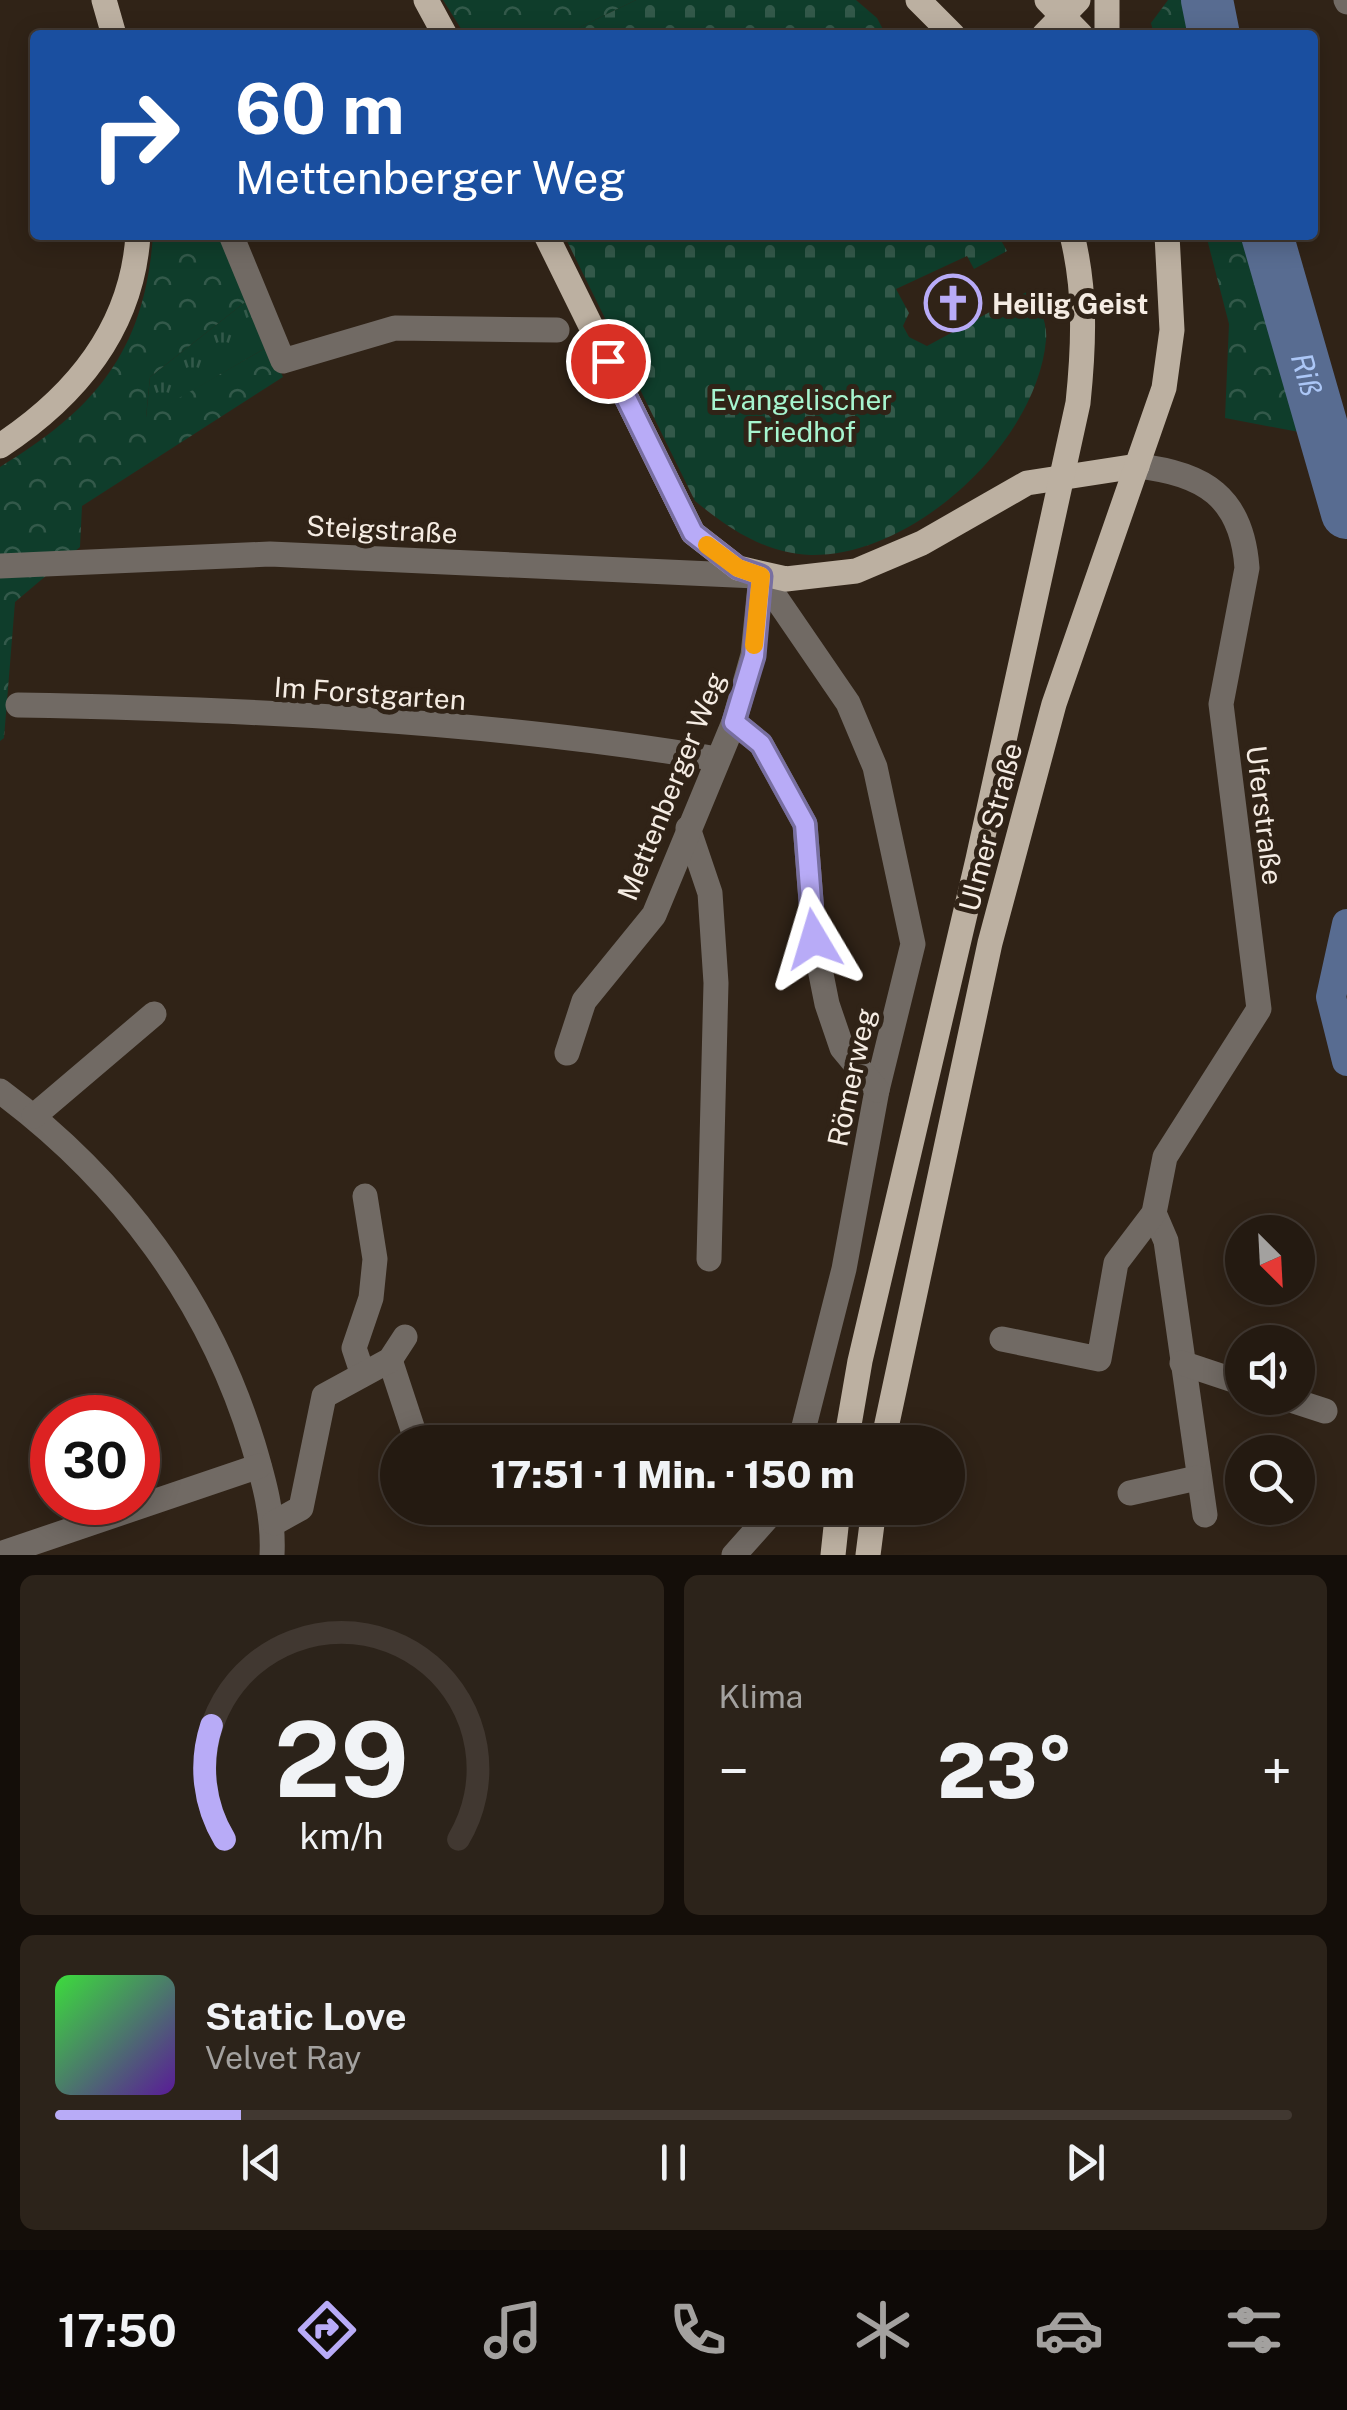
<!DOCTYPE html>
<html lang="de">
<meta charset="utf-8">
<style>
:root{--surface:#241a11;--page:#2c231a;--text:#f1f3f6;--muted:#a3a19f;--line:#413831;--accent:#b8abf7}
body{margin:0;font-family:"Public Sans",sans-serif;background:var(--page);color:var(--text);height:100vh;display:flex;flex-direction:column;font-size:38px;white-space:nowrap}
*{box-sizing:border-box;margin:0}
p{font-size:32px;color:var(--muted)}
.icon{flex:none;width:55px;height:55px;fill:none;stroke:currentColor;stroke-width:2;stroke-linecap:round;stroke-linejoin:round}
.map{position:relative;height:1555px;overflow:hidden}
.details{display:flex;flex-direction:column;gap:20px;padding:20px;background:#140e09;flex:1}
.details>*{flex:none}
.top-card{position:absolute;left:30px;top:30px;width:1288px;height:210px;border-radius:10px;box-shadow:0 5px 25px #0003,0 0 0 2px var(--line);background:#1a4fa0;color:#fff;overflow:hidden}
.needle{width:65px;rotate:156deg}
.tools{position:absolute;left:1225px;top:1215px;display:grid;gap:20px}
.tools a{display:grid;place-items:center;width:90px;height:90px;border-radius:50%;background:var(--surface);box-shadow:0 5px 25px #0003,0 0 0 2px var(--line);font-size:50px}
.speed{position:absolute;left:30px;top:1395px;display:flex;gap:20px;font-size:50px;font-weight:700;text-align:center}
.speed>*{display:grid;place-content:center;width:130px;height:130px;border-radius:50%;background:var(--surface);box-shadow:0 5px 25px #0003,0 0 0 2px var(--line);line-height:1}
.speed .limit{border:15px solid #d22;background:#fff;color:#111}
.pin{position:absolute;display:grid;place-items:center;width:85px;height:85px;color:#fff;margin:-42px;border:5px solid #fff;border-radius:50%;box-shadow:0 2px 10px #0007}
.me{position:absolute;width:110px;margin:-55px;rotate:353deg;stroke-linejoin:round;filter:drop-shadow(0 0 8px #0008)}
.turn{display:flex;align-items:center;gap:35px;height:210px;padding:0 40px;font-size:45px}
.turn .icon{width:130px;height:130px;stroke-width:2.5}
.turn b{display:block;font-size:70px;line-height:85px}
.big{font-size:75px;font-weight:800;line-height:1.1}
.details .tile{flex:1;display:flex;flex-direction:column;justify-content:center;gap:15px;min-width:0;padding:0 35px;border-radius:15px;background:var(--page)}
.details .dial{align-items:center;gap:0}
.dial svg{height:260px;overflow:visible;fill:none;stroke:var(--line);stroke-width:7;stroke-linecap:round;text-anchor:middle}
.dial text{fill:var(--text);stroke:none}
.song{display:flex;align-items:center;gap:30px}
.cover{width:120px;height:120px;border-radius:15px;background:linear-gradient(135deg,hsl(120 70% 55%),hsl(270 70% 35%))}
.played{height:10px;border-radius:5px;background:linear-gradient(90deg,var(--accent) 15%,var(--line) 15%)}
.keys{display:flex;justify-content:space-around;direction:ltr}
.heat{display:flex;justify-content:space-between;align-items:center;font-size:55px;direction:ltr}
.details .tiles{flex:1;display:grid;gap:20px;grid-template-columns:1fr 1fr}
.tile:last-child{grid-column:span 2}
.trip{position:absolute;left:380px;top:1425px;width:585px;height:100px;border-radius:50px;background:var(--surface);box-shadow:0 5px 25px #0003,0 0 0 2px var(--line);font-weight:800;line-height:100px;text-align:center}
.menu{display:flex;height:160px;justify-content:space-around;align-items:center;background:#0e0a07;color:var(--muted)}
.menu .icon{width:70px;height:70px}
.menu .selected{color:var(--accent)}
.menu b{font-size:45px;color:var(--text)}
.map>svg:first-child{display:block}
.grass{fill:url(#grass-tufts)}
.forest{fill:url(#forest-crowns)}
.cemetery{fill:url(#cemetery-stones)}
.lines{fill:none;stroke-linecap:round;stroke-linejoin:round}
.canal{stroke:#586c91;stroke-width:30}
.river{stroke:#586c91;stroke-width:52}
.minor{stroke:#716a64;stroke-width:25}
.major{stroke:#bcb0a1;stroke-width:25}
.route-casing{stroke:#786fa1;stroke-width:25}
.route{stroke:#b8abf7;stroke-width:18}
.slow{stroke:#f59e0b;stroke-width:18}
.labels{text-anchor:middle;dominant-baseline:central;stroke-width:10;stroke-linejoin:round;paint-order:stroke}
.poi-label{font-size:28px;font-weight:bold;fill:#f5ece3;stroke:#302317;text-anchor:start}
.park-label{font-size:28px;fill:#a6f5cf;stroke:#302317}
.street-label{font-size:28px;fill:#f5ece3;stroke:#302317}
.water-label{font-size:30px;font-style:italic;fill:#acc7f7;stroke:#302317}
</style>
<div class="map">
<svg width="1347" height="1555" viewBox="0 0 1347 1555">
<defs>
<pattern id="grass-tufts" width="24" height="20" patternUnits="userSpaceOnUse" patternTransform="scale(2.5)"><rect width="24" height="20" fill="#0f3d2b"/><path d="M3 7l-1-3M5 7V3M7 7l1-3M15 17l-1-3M17 17v-4M19 17l1-3" fill="none" stroke="#33594a"/></pattern>
<pattern id="forest-crowns" width="20" height="18" patternUnits="userSpaceOnUse" patternTransform="scale(2.5)"><rect width="20" height="18" fill="#0f3d2b"/><path d="M2 6a3 3 0 1 1 6 0M12 15a3 3 0 1 1 6 0" fill="none" stroke="#33594a"/></pattern>
<pattern id="cemetery-stones" width="16" height="16" patternUnits="userSpaceOnUse" patternTransform="scale(2.5)"><rect width="16" height="16" fill="#0f3d2b"/><path d="M2 7V4a2 2 0 0 1 4 0v3zM10 15v-3a2 2 0 0 1 4 0v3z" fill="#33594a"/></pattern>
</defs>
<rect width="100%" height="100%" fill="#302317"/>
<path class="grass" d="M249,299L269,346L146,418L150,377Z"/>
<g class="forest">
<path d="M443,0H636L564,35H465Z"/>
<path d="M1168,0H1187L1196,35H1154L1151,23Z"/>
<path d="M153,235H224L249,299L150,377L146,417L269,346L283,377L82,506L80,547L15,602L4,738L0,741V467C96,409 145,350 153,235Z"/>
<path d="M1206,235H1248L1299,432L1225,418L1229,324Z"/>
</g>
<g class="cemetery">
<path d="M636,0H856L877,18L886,35H564Z"/>
<path d="M564,235H998L1007,251L974,269L967,256L896,289L909,313L903,326L909,337L927,346L1034,288C1038,304 1048,324 1046,340C1037,442 914,557 810,555C765,553 729,529 695,501Z"/>
</g>
<g class="lines">
<path class="canal" d="M1347,924L1331,997L1347,1061"/>
<g class="river">
<path d="M1207,0L1214,35"/>
<path id="s1" d="M1267,235L1347,513"/>
</g>
<g class="minor">
<path d="M1346,0L1347,2"/>
<path d="M231,235L283,361L395,328L557,330"/>
<path d="M0,566L270,554L756,576"/>
<path d="M761,576L848,703L875,767L913,944L877,1090L844,1269L800,1442"/>
<path d="M18,705C246,709 492,721 717,759"/>
<path d="M734,722L761,744L805,824L814,939L827,1004L842,1048L877,1090"/>
<path d="M688,828L710,893L716,983L709,1259"/>
<path d="M567,1053L584,1001L654,915L734,722L753,655L761,576"/>
<path d="M0,1091C120,1180 209,1300 253,1444C264,1481 274,1516 272,1555"/>
<path d="M34,1116L154,1014"/>
<path d="M1154,1213L1166,1241L1205,1515"/>
<path d="M1002,1339L1099,1359L1116,1263L1154,1213L1165,1157L1259,1009L1221,704L1247,568C1242,497 1204,473 1137,466"/>
<path d="M390,1360L417,1442"/>
<path d="M1182,1363L1242,1383"/>
<path d="M362,1372L354,1348L371,1298L375,1259L365,1196"/>
<path d="M1285,1398L1325,1411"/>
<path d="M1130,1493L1197,1478"/>
<path d="M274,1523L301,1508L324,1396L390,1360L405,1337"/>
<path d="M0,1554L259,1466"/>
<path d="M734,1555L776,1508"/>
</g>
<g class="major">
<path d="M104,0L114,35"/>
<path d="M426,0L445,35"/>
<path d="M918,0L953,35"/>
<path d="M1047,0L1081,35"/>
<path d="M1044,35L1078,0"/>
<path d="M1107,35V0"/>
<path d="M546,235L693,533L738,568L786,579L856,571L922,543L1027,483L1137,466"/>
<path d="M0,446C76,396 132,329 138,235"/>
<path d="M846,1442L860,1361L978,859L1078,403C1084,345 1086,291 1072,235"/>
<path d="M883,1442L990,943L1054,704L1164,388L1172,330L1167,235"/>
<path d="M833,1555L838,1508"/>
<path d="M868,1555L874,1508"/>
</g>
</g>
<g class="lines">
<g class="route-casing">
<path id="route" d="M608,361L693,533L738,568L761,576L754,656L734,722L761,744L805,824L814,939"/>
</g>
<use href="#route" class="route"/>
<path class="slow" d="M707,545L738,568L761,576L754,645"/>
</g>
<defs>
<g id="church-ring" transform="scale(2.875)"><circle r="9.5" fill="#302317" stroke="#b8abf7" stroke-width="1.5"/><path d="M-1.2-6h2.4v3.5h3.3v2.4h-3.3V6h-2.4V-.1h-3.3v-2.4h3.3Z" fill="#b8abf7"/></g>
</defs>
<g fill-rule="evenodd">
<use href="#church-ring" x="953" y="303"/>
</g>
<g class="labels">
<g class="poi-label">
<text x="992" y="303">Heilig Geist</text>
</g>
<g class="park-label">
<text x="801" y="399">Evangelischer<tspan x="801" dy="32">Friedhof</tspan></text>
</g>
<g class="street-label">
<text transform="translate(382 529) rotate(3)">Steigstraße</text>
<text transform="translate(370 693) rotate(4)">Im Forstgarten</text>
<text transform="translate(671 786) rotate(-68)">Mettenberger Weg</text>
<text transform="translate(1265 815) rotate(83)">Uferstraße</text>
<text transform="translate(990 827) rotate(-75)">Ulmer Straße</text>
<text transform="translate(851 1077) rotate(-78)">Römerweg</text>
</g>
<g class="water-label">
<text stroke="none"><textPath href="#s1" startOffset="145">Riß</textPath></text>
</g>
</g>
</svg>
<div class="tools">
<a><svg class="needle" viewBox="-14 -14 28 28"><path d="M0-13l5 13h-10z" fill="#e53935"/><path d="M0 13l5-13h-10z" fill="#a3a19f"/></svg></a>
<a><svg class="icon" aria-label="sound" viewBox="0 0 24 24"><path d="M4 9h4l5-4v14l-5-4H4zM17 9q2 3 0 6"/></svg></a>
<a><svg class="icon" aria-label="search" viewBox="0 0 24 24"><circle cx="10" cy="10" r="6"/><path d="M15 15l6 6"/></svg></a>
</div>
<div class="speed"><div class="limit">30</div></div>
<div class="pin" style="left:608px;top:361px;background:#d93025"><svg class="icon" aria-label="arrive" viewBox="0 0 24 24"><path d="M6 21V4h12l-3 4 3 4H6"/></svg></div>
<svg class="me" style="left:814px;top:939px" viewBox="-20 -20 40 40"><path d="M0-17L14 15 0 8-14 15z" fill="#b8abf7" stroke="#fff" stroke-width="4"/></svg>
<div class="trip">17:51 · 1 Min. · 150 m</div>
<div class="top-card">
<div class="turn"><svg class="icon" aria-label="right" viewBox="0 0 24 24"><path d="M7 20v-9h11M14 6l5 5-5 5"/></svg><div><b>60 m</b>Mettenberger Weg</div></div>
</div>
</div>
<section class="details">
<div class="tiles">
<div class="tile dial"><svg viewBox="0 0 100 80">
<path d="M14 69A42 42 0 1 1 86 69"/>
<path d="M14 69A42 42 0 0 1 10 34" stroke="#b8abf7"/>
<text x="50" y="56" font-size="32" font-weight="700">29</text>
<text x="50" y="72" font-size="11">km/h</text>
</svg></div>
<div class="tile"><p>Klima</p>
<div class="heat"><a>−</a><b class="big">23°</b><a>+</a></div>
</div>
<div class="tile">
<div class="song"><i class="cover"></i><div><b>Static Love</b><p>Velvet Ray</p></div></div>
<div class="played"></div>
<div class="keys"><svg class="icon" aria-label="previous" viewBox="0 0 24 24"><path d="M18 5L8 12l10 7zM5 5v14"/></svg><svg class="icon" aria-label="pause" viewBox="0 0 24 24"><path d="M8 5v14M16 5v14"/></svg><svg class="icon" aria-label="next" viewBox="0 0 24 24"><path d="M6 5l10 7-10 7zM19 5v14"/></svg></div>
</div>
</div>
</section>
<nav class="menu">
<b>17:50</b>
<svg class="icon selected" aria-label="directions" viewBox="0 0 24 24"><path d="M12 3l9 9-9 9-9-9zM9 14v-3h6M13 9l2 2-2 2"/></svg>
<svg class="icon" aria-label="music" viewBox="0 0 24 24"><path d="M9 18V5l10-2v13"/><circle cx="6" cy="18" r="3"/><circle cx="16" cy="16" r="3"/></svg>
<svg class="icon" aria-label="phone" viewBox="0 0 24 24"><path d="M5 4h4l2 5-3 2q2 4 5 5l2-3 5 2v4C11 20 4 13 5 4z"/></svg>
<svg class="icon" aria-label="climate" viewBox="0 0 24 24"><path d="M12 3v18M4 7l16 10M4 17L20 7"/></svg>
<svg class="icon" aria-label="car" viewBox="0 0 24 24"><path d="M5 17H2v-5l4-1 3-4h7l3 4 3 1v5h-3M9 17h6M6 11h13"/><circle cx="7" cy="17" r="2"/><circle cx="17" cy="17" r="2"/></svg>
<svg class="icon" aria-label="filters" viewBox="0 0 24 24"><path d="M4 7h16M4 17h16"/><circle cx="9" cy="7" r="2"/><circle cx="15" cy="17" r="2"/></svg>
</nav>
